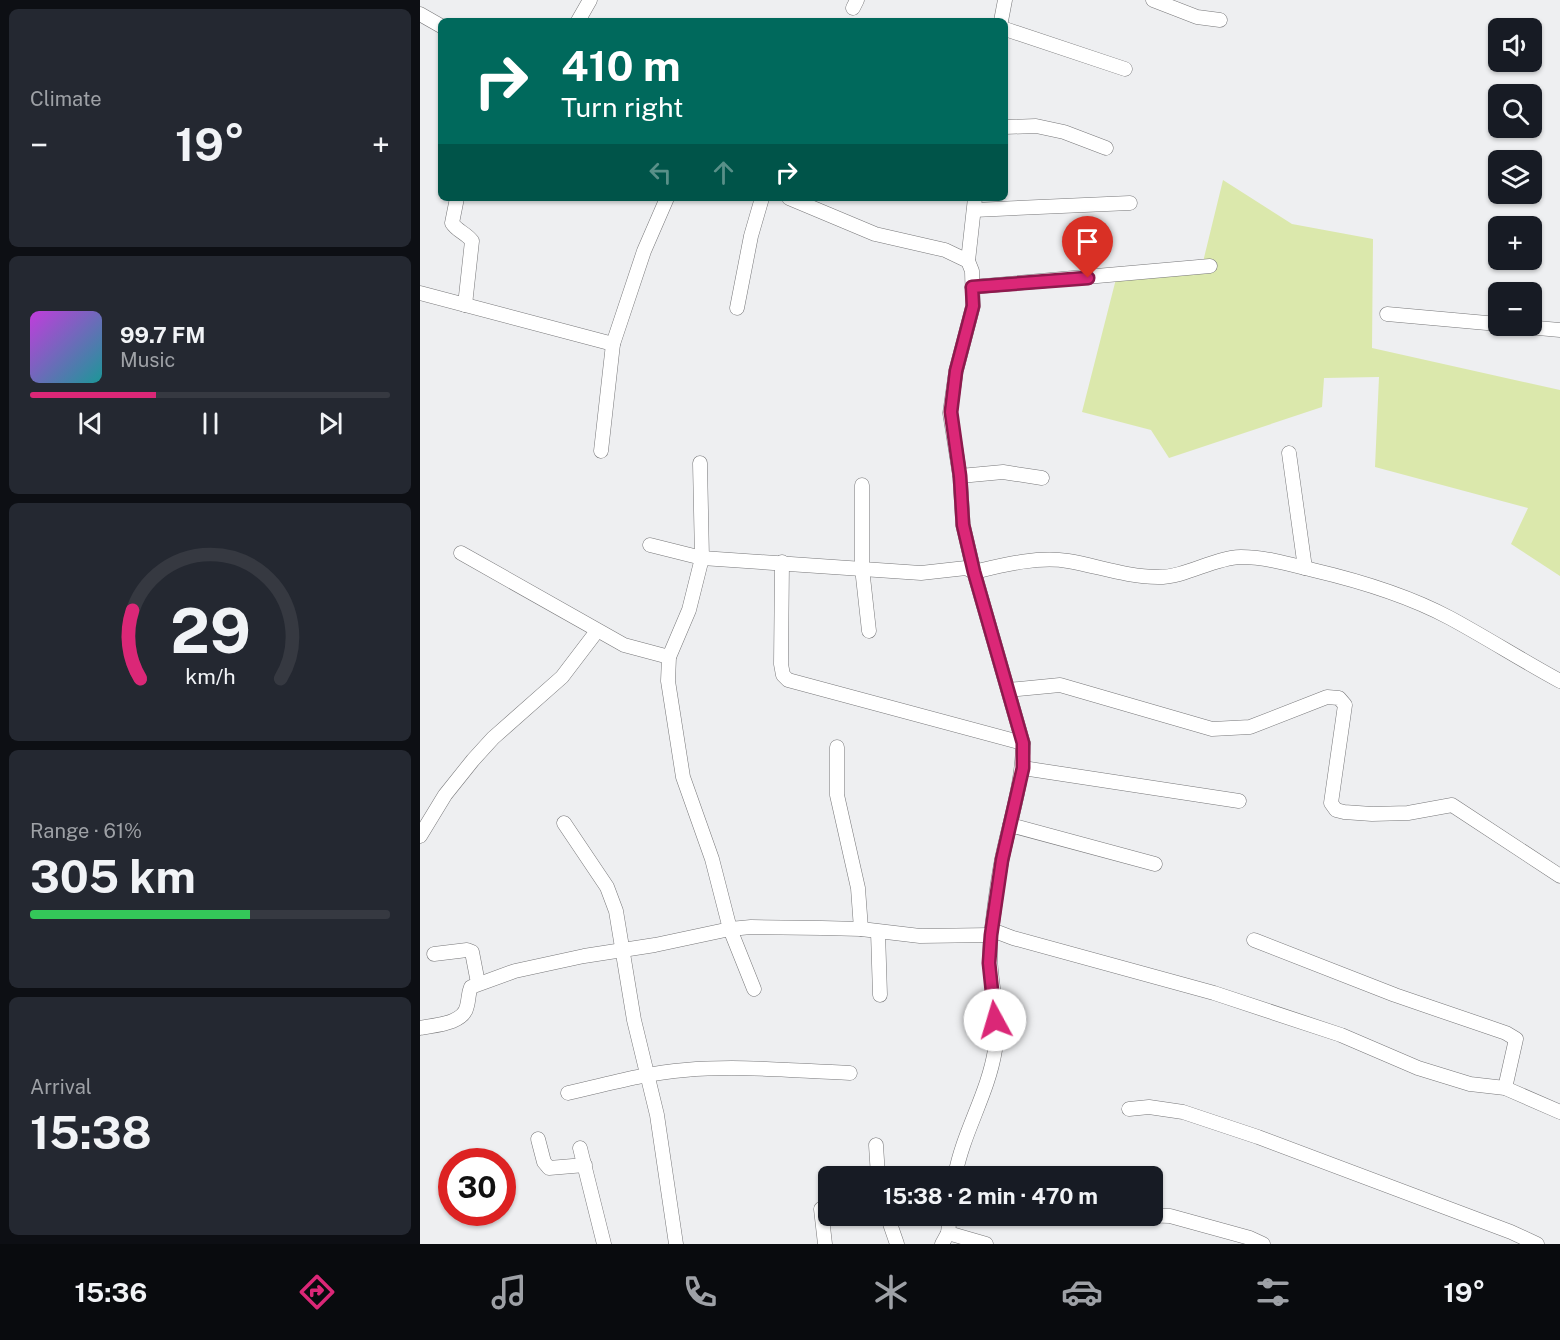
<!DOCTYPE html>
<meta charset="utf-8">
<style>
:root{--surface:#171b24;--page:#242831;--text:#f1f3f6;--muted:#9ea1a6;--line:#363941;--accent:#db2777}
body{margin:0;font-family:"Public Sans",sans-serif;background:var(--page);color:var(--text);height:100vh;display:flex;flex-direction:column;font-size:22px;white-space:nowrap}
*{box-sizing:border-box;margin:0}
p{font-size:20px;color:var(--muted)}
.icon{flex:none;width:33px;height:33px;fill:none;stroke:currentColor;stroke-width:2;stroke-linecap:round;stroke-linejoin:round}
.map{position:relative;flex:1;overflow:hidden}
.panel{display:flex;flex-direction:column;gap:9px;padding:9px;background:#0d0f14;width:420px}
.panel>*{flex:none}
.hud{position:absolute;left:18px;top:18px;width:570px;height:183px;border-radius:9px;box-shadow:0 2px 4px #0004;background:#00695c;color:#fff;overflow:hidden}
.controls{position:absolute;left:1068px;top:18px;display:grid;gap:12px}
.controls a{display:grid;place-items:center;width:54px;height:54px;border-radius:9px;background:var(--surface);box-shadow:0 2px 4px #0004;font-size:30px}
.speed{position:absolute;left:18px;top:1148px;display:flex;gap:12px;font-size:30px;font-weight:700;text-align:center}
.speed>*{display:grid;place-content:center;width:78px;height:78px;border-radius:50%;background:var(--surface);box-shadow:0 2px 4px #0004;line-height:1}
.speed .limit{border:9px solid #d22;background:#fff;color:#111}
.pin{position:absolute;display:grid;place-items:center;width:51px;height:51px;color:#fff;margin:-62px -26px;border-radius:50% 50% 50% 0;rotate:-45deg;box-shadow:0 0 6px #0007}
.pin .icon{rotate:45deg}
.me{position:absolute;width:66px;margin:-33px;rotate:354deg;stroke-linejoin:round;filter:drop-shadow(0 0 4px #0008)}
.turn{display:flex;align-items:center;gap:21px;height:126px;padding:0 24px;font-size:27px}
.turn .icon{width:78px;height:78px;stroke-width:2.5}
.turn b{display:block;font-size:42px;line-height:51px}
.lanes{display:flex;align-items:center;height:57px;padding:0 24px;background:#0003;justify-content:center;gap:30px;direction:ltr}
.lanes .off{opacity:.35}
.big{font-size:45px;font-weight:700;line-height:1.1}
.panel .tile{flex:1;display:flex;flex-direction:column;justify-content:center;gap:9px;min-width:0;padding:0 21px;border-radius:9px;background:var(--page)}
.panel .dial{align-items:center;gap:0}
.dial svg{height:156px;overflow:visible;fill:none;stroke:var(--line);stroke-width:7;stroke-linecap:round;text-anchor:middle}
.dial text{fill:var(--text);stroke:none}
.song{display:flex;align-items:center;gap:18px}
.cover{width:72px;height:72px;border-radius:9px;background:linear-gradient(135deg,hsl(290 70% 55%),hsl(180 70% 35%))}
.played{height:6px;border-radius:3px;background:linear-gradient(90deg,var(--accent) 35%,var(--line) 35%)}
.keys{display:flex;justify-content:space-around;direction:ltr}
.heat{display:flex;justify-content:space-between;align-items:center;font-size:33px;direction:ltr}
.charge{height:9px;border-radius:4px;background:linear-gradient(90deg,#34c759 61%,var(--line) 0)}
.trip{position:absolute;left:398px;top:1166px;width:345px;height:60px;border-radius:9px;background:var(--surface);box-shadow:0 2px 4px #0004;font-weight:700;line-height:60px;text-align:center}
.menu{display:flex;height:96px;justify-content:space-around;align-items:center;background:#090b0e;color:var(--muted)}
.menu .icon{width:42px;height:42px}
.menu .current{color:var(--accent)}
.menu b{font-size:27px;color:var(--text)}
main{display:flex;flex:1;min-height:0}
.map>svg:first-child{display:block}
.green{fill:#dbe8ac}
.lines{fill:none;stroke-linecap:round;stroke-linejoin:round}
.minor-casing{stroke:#777779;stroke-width:15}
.minor{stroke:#fff;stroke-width:14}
.route-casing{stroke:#8e194d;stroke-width:15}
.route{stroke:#db2777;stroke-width:10}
</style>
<main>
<section class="panel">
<div class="tile"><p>Climate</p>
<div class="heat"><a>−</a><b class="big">19°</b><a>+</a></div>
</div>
<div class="tile">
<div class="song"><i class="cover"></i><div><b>99.7 FM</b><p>Music</p></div></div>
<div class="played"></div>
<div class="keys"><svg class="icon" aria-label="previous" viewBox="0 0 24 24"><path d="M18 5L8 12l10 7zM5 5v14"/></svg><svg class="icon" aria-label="pause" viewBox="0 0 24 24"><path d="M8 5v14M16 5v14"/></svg><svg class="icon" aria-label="next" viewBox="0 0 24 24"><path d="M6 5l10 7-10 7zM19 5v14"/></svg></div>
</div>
<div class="tile dial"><svg viewBox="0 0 100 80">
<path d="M14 69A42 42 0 1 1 86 69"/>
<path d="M14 69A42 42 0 0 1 10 34" stroke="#db2777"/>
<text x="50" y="56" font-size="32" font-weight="700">29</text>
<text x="50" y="72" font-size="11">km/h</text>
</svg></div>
<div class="tile"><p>Range · 61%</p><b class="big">305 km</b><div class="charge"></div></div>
<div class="tile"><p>Arrival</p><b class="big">15:38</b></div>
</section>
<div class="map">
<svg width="1140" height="1244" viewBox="0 0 1140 1244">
<rect width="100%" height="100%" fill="#eeeff1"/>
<path class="green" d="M803,180L872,224L953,239L952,348L1140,390V576L1091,544L1108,508L955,467L959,377L904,378L902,407L749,458L731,430L662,412L697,275L782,266Z"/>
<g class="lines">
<g class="minor-casing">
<g id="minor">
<path d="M733,0L777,17L800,20"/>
<path d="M433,8L437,0"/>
<path d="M0,14L21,26"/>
<path d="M158,21L170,0"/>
<path d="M581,21L585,0"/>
<path d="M585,29L705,69"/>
<path d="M585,127L616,126L644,132L686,148"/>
<path d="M37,198L32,223C37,231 46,233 52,241L45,305"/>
<path d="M369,198L455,234L525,250L548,261L555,198"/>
<path d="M554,210L710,203"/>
<path d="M552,287L790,266"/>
<path d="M0,293L193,344"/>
<path d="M317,308L331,236L342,198"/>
<path d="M967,314L1078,324"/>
<path d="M1095,326L1140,330"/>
<path d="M181,451L193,344L224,251L247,198"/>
<path d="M869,453L885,568"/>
<path d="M280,463L282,558L269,610L249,657L248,681L263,777L292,859L310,929L334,989"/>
<path d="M540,476L583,472L622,478"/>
<path d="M442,485V568L449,631"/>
<path d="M230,545L282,558L501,573L546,568L554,572C583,565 618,556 648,561C678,566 707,577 738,577C767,577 792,558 821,557C845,557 869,564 893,570C940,581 987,595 1030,618C1067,638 1103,661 1140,681"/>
<path d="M41,553L204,645L249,657"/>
<path d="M362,562L361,664L363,675L368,680L603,743"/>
<path d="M588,690L640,685L792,729L830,727L907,697L919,698L925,705L911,803L916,810L924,812L952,814L988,813L1032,805L1140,876"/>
<path d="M417,747V795L438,888L441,929"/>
<path d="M603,768L819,801"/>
<path d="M144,823L187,887L196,911L214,1020L237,1115L256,1244"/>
<path d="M590,825L735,864"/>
<path d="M0,836L25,795L53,760L73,738L142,677L177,631"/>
<path d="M572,930L593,938L794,993L921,1035L998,1068L1050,1084L1085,1088L1140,1112"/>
<path d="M458,932L460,995"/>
<path d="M834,940L975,995L1086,1033L1096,1039L1085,1088"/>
<path d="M14,954L47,950L52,952L58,983"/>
<path d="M0,1028C14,1025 44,1024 47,1006C49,999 48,994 51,987L95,971L164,956L235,945L310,929L331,927L402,928L441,929L500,936L571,935"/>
<path d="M148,1093C187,1084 226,1073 265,1070C320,1065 375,1071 430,1073"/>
<path d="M709,1109L729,1107L763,1112L838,1137L1091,1232L1117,1244"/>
<path d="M118,1139L124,1162L129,1168L165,1165"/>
<path d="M456,1145L458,1176"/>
<path d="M160,1148L184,1244"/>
<path d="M535,1176C543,1132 568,1094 575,1050C582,1014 566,974 571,936C574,911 577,884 582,859C590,820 603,783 603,743L554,572L543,525L540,476L530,413L536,371L553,306L552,271L548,261"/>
<path d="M401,1209L405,1244"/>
<path d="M467,1215L477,1244"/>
<path d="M718,1215L750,1216L830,1238L843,1244"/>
<path d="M528,1233L566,1244"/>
<path d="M522,1244L528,1233L530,1215"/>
</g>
</g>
<use href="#minor" class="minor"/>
</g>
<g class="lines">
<g class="route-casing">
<path id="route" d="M575,1020L569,963L571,935L582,860L603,768V743L554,572L543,525L540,476L531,412L536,371L553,306L552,287L668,278"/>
</g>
<use href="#route" class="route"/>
</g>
</svg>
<div class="controls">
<a><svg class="icon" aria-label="sound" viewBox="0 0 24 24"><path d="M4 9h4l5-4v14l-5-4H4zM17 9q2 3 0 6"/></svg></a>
<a><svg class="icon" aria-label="search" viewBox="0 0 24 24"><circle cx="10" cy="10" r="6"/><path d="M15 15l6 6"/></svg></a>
<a><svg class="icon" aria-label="layers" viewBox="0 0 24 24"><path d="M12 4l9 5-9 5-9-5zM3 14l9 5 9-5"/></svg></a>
<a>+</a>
<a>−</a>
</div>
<div class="speed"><div class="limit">30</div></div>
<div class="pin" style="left:668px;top:278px;background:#d93025"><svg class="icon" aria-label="arrive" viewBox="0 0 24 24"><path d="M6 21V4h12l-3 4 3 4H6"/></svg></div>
<svg class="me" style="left:575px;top:1020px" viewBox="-20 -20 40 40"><circle r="19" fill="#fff"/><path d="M0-13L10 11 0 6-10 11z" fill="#db2777"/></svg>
<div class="trip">15:38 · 2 min · 470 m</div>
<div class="hud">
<div class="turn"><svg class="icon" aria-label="right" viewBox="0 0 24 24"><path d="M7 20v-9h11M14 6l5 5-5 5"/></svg><div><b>410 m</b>Turn right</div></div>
<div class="lanes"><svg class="icon off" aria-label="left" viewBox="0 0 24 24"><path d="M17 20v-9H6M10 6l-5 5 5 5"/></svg><svg class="icon off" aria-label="ahead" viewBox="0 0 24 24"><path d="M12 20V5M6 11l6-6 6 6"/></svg><svg class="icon" aria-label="right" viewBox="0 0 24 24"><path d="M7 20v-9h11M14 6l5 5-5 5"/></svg></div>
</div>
</div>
</main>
<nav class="menu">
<b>15:36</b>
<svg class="icon current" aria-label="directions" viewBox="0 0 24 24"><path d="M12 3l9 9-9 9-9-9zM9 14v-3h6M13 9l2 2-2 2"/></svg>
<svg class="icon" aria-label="music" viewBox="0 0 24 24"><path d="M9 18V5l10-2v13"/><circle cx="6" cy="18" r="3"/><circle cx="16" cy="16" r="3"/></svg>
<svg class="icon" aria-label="phone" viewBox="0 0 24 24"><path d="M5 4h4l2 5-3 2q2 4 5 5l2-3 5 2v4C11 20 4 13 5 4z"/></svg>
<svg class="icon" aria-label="climate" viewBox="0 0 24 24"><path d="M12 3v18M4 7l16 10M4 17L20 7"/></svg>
<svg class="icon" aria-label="car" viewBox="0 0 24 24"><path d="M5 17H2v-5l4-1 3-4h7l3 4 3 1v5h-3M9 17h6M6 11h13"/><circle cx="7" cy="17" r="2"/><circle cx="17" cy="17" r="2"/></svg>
<svg class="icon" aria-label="filters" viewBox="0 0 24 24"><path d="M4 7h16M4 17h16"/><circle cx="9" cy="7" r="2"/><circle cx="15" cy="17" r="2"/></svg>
<b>19°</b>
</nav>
